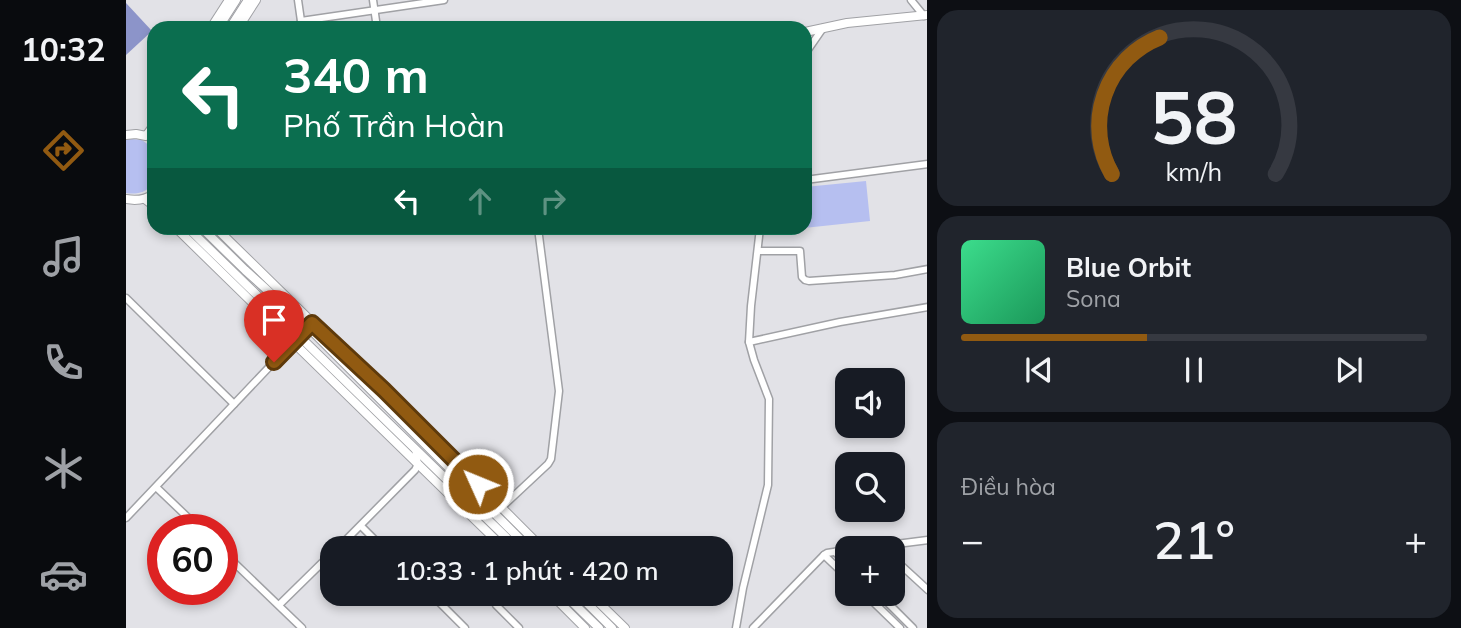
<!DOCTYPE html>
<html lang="vi">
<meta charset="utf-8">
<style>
:root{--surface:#171b24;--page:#20242c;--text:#f1f3f6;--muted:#9ea1a6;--line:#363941;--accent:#915a11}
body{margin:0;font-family:Mulish,sans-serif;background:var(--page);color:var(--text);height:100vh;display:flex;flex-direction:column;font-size:26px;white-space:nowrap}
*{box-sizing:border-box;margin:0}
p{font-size:23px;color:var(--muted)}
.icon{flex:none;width:38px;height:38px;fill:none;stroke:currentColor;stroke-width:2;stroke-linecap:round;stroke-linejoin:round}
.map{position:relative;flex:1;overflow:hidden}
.details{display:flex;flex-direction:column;gap:10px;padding:10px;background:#0d0f14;width:534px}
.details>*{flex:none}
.hud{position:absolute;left:21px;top:21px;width:665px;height:214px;border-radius:21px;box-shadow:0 4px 10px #0003;background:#0b6e4f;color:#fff;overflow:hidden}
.tools{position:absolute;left:709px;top:368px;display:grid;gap:14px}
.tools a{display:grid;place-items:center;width:70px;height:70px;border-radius:14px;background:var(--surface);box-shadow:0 4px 10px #0003;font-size:35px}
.speed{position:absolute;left:21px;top:514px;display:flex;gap:14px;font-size:35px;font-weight:700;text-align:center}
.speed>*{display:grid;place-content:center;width:91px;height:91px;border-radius:50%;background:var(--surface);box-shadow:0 4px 10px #0003;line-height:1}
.speed .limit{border:10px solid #d22;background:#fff;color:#111}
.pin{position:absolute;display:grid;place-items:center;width:60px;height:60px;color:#fff;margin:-72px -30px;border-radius:50% 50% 50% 0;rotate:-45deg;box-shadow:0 0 7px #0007}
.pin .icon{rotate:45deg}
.me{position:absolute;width:77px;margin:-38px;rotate:314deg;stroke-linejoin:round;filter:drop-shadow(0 0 5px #0008)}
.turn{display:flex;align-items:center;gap:24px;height:147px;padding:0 21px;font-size:32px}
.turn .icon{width:91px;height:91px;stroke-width:2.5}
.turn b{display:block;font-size:49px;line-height:60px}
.lanes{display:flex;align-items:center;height:66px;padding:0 21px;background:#0003;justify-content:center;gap:35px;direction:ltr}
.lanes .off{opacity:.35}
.big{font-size:52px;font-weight:600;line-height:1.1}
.details .tile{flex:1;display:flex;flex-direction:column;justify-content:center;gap:10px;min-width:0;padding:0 24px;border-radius:21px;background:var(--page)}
.details .dial{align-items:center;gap:0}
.dial svg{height:182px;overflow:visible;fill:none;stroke:var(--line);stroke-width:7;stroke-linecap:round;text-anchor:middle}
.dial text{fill:var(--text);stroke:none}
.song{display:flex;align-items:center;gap:21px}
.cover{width:84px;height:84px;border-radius:10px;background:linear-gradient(135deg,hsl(150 70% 55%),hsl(150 70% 35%))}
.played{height:7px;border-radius:4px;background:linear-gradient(90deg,var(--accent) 40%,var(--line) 40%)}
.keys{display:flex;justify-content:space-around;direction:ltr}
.heat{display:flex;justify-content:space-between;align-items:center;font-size:38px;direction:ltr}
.trip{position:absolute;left:194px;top:536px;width:413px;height:70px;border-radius:21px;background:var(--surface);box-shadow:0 4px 10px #0003;font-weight:600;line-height:70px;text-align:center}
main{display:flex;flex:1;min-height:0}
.menu{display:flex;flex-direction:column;width:126px;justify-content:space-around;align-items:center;background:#090b0e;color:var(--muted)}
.menu .icon{width:49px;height:49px}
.menu .current{color:var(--accent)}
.menu b{font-size:32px;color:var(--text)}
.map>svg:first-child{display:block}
.green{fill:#b6bff0}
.water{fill:#8c94c9}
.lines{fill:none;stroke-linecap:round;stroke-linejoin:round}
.minor-casing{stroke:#a0a1a5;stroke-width:9}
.major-casing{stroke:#a0a1a5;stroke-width:10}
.minor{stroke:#fff;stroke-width:6}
.major{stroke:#fff;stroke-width:8}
.route-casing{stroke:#5e3a0b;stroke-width:18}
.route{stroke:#915a11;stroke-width:12}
</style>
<main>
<nav class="menu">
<b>10:32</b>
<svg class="icon current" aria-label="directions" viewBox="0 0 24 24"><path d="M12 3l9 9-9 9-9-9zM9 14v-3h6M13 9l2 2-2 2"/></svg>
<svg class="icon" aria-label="music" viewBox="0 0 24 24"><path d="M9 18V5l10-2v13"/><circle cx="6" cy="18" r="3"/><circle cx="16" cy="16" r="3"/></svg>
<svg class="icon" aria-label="phone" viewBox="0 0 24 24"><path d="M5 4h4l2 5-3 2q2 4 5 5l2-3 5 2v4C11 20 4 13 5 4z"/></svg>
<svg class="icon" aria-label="climate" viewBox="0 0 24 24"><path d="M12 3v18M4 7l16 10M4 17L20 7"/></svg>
<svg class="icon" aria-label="car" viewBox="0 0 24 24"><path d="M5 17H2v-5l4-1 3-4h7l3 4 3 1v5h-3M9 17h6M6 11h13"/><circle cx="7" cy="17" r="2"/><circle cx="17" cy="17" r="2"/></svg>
</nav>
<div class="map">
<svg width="802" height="628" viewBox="0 0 802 628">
<rect width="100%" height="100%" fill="#e2e2e7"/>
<g class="green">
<path d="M6,139L16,140L28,149V184C20,192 11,195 0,193V140Z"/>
<path d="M740,181L744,221L678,228H679V187Z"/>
</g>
<path class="water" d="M0,3L26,31L0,55Z"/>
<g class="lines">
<g class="minor-casing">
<g id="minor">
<path d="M172,0L176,28"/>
<path d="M247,0L251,28"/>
<path d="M785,0L798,16"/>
<path d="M175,21L318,0"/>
<path d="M679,54L697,28"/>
<path d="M679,180L802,164"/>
<path d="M218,230L230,228"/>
<path d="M632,251H674L676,277L679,280L683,281L769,275L802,269"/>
<path d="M0,298L108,404"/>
<path d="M623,342L714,322L802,307"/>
<path d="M30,487L75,530"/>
<path d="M376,507L422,464L425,459L433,391L412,228"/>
<path d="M0,518L184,324"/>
<path d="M235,526L257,548"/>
<path d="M212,548L289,470L292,464L289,449"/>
<path d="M739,548L802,540"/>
<path d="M96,551L176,628"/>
<path d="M709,552L721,563"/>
<path d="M698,555L721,577"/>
<path d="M766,557L802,590"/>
<path d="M304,593L339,628"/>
<path d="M738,593L774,628"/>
<path d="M752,593L787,628"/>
<path d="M153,605L206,553"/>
<path d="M370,605L393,628"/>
<path d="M610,628L617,588L642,485L643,399L628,360L623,342L625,306L634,228"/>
<path d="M627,628L698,555L701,553L721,550"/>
</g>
</g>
<g class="major-casing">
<g id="major">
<path d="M85,28L103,0"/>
<path d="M92,28L110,0"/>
<path d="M104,28L122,0"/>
<path d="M112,28L130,0"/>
<path d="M679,32L721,23L802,15"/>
<path d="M0,135L10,134L20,136L28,125"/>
<path d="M0,199C10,201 19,200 28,194"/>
<path d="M19,199L28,206"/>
<path d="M50,228L378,548"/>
<path d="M62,228L391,548"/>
<path d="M76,228L119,270L182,327L403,548"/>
<path d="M90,228L186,322L258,390L416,548"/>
<path d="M424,593L459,628"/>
<path d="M437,593L473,628"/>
<path d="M451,593L486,628"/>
<path d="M463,593L499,628"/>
</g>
</g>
<use href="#minor" class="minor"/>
<use href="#major" class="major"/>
</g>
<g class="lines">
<g class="route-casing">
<path id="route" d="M148,362L186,323L258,390L352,484"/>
</g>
<use href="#route" class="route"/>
</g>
</svg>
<div class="tools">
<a><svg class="icon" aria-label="sound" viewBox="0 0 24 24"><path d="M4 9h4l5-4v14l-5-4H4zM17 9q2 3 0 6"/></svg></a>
<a><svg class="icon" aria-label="search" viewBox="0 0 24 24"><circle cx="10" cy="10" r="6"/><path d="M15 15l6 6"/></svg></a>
<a>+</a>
</div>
<div class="speed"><div class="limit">60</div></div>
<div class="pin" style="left:148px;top:362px;background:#d93025"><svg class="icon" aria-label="arrive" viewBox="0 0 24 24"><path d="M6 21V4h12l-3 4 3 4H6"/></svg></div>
<svg class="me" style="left:352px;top:484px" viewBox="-20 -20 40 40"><circle r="17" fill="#915a11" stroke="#fff" stroke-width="3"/><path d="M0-11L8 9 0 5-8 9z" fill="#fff"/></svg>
<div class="trip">10:33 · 1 phút · 420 m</div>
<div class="hud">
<div class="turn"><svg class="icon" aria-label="left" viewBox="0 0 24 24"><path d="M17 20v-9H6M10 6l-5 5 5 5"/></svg><div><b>340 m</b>Phố Trần Hoàn</div></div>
<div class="lanes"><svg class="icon" aria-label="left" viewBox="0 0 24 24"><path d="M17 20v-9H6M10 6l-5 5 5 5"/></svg><svg class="icon off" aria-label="ahead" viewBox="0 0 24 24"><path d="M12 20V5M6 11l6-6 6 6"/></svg><svg class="icon off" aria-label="right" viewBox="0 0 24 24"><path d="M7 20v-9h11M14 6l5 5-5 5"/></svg></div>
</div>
</div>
<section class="details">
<div class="tile dial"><svg viewBox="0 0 100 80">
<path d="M14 69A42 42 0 1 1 86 69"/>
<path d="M14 69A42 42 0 0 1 35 9" stroke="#915a11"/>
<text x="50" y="56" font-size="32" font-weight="700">58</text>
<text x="50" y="72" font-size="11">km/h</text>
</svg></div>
<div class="tile">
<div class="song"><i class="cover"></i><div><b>Blue Orbit</b><p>Sona</p></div></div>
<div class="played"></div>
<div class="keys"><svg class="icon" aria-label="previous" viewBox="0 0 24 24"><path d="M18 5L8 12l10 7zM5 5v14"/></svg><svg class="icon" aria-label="pause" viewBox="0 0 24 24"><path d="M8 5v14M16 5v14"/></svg><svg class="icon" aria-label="next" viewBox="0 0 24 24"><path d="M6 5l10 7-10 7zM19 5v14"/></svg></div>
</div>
<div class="tile"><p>Điều hòa</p>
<div class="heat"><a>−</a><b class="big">21°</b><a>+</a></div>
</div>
</section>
</main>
